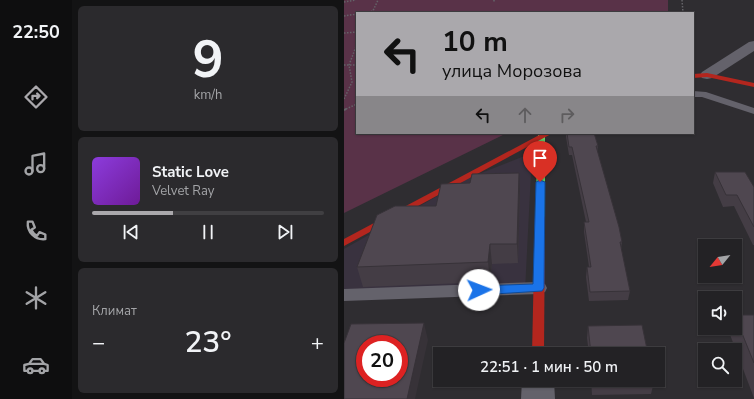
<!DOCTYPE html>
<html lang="ru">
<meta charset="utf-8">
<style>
:root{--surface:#232225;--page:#2b2a2d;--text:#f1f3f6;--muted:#a3a4a7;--line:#403f42;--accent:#aaa8ac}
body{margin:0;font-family:"Nunito Sans",sans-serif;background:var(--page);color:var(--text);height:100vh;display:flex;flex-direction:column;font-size:15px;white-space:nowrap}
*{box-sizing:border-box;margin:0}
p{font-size:13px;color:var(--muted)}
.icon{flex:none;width:22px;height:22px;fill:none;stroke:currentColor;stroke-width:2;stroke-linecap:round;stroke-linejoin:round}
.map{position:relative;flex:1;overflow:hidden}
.panel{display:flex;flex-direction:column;gap:6px;padding:6px;background:#131314;width:272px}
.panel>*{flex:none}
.hud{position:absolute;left:12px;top:12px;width:338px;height:122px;border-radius:0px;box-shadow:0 1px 3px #0004,0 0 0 1px var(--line);background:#aaa8ac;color:#111;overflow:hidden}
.needle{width:26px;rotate:240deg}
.tools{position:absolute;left:354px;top:239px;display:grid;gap:8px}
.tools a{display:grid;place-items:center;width:44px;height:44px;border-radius:0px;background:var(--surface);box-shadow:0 1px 3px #0004,0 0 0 1px var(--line);font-size:20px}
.speed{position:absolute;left:12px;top:335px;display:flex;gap:8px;font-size:20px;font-weight:700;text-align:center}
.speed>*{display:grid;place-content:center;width:52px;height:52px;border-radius:50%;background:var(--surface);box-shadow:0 1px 3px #0004,0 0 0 1px var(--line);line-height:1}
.speed .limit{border:6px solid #d22;background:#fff;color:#111}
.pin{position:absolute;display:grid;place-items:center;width:34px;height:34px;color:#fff;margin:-41px -17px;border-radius:50% 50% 50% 0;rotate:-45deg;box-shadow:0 0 4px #0007}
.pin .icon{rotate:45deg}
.me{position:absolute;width:44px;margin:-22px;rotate:88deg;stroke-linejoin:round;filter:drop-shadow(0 0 3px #0008)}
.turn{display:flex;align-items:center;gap:14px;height:84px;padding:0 20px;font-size:18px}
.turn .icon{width:52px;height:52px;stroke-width:2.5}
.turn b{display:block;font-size:28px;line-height:34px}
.lanes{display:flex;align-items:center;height:38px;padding:0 20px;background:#0003;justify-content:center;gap:20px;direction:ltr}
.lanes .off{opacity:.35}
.big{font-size:30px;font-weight:600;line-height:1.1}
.panel .card{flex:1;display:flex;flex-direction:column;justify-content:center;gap:6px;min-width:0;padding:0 14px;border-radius:6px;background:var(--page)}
.panel .dial{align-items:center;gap:0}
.dial b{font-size:52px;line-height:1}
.song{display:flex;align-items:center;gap:12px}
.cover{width:48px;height:48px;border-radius:6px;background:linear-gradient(135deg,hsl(270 70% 55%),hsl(280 70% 35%))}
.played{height:4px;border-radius:2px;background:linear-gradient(90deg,var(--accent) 35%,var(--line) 35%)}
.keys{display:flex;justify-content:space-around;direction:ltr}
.heat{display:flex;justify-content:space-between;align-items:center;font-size:22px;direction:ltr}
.trip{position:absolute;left:89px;top:347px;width:232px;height:40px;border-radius:0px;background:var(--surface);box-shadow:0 1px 3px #0004,0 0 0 1px var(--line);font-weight:600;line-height:40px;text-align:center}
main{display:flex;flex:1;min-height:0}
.tab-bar{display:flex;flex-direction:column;width:72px;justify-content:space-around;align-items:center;background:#0e0e0f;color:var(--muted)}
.tab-bar .icon{width:28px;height:28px}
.tab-bar .active{color:var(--accent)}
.tab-bar b{font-size:18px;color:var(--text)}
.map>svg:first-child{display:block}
.built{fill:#39323f}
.green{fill:#593248}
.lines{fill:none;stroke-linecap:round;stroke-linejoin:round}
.path-far1{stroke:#646368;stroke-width:1.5;stroke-dasharray:1.5 1.5;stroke-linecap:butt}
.path{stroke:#646368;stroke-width:2;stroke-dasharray:2.5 2.5;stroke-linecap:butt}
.lane{fill:#64626b;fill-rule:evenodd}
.street{fill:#64626b;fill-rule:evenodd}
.fast{fill:#63d668;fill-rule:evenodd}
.jam{fill:#b3261e;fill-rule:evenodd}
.wall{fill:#443d45}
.shaded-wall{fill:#373238}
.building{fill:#4f4750;stroke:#373238;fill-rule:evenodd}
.route{fill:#1a73e8;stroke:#114b97}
</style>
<main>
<nav class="tab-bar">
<b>22:50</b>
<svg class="icon active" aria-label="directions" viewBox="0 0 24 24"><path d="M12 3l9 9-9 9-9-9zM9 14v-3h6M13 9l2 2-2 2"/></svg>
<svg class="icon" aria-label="music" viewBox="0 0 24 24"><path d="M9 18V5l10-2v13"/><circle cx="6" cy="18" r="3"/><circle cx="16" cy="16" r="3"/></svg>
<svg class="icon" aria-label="phone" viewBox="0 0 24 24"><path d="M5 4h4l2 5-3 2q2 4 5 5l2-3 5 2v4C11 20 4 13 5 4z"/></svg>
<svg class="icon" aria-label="climate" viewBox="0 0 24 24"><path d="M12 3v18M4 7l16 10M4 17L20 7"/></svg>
<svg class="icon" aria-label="car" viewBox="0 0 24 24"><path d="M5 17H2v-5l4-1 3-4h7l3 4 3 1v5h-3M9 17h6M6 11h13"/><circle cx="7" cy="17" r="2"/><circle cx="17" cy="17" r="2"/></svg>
</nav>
<section class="panel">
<div class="card dial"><b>9</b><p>km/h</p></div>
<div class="card">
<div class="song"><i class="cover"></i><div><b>Static Love</b><p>Velvet Ray</p></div></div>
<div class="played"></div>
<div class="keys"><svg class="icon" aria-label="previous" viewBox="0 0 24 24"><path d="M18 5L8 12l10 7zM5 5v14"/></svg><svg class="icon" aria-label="pause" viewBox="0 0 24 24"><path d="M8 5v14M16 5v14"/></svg><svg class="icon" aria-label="next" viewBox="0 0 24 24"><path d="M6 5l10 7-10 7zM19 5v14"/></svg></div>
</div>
<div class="card"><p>Климат</p>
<div class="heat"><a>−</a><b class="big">23°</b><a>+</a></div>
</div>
</section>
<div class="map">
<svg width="410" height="399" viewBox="0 0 410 399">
<rect width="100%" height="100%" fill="#2f2d31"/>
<path class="built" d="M188,153L181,291L0,294V249L127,177Z"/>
<path class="green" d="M0,0H324V13H13V133H163L0,213Z"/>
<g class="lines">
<g class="path-far1">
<path d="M150,0V3"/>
<path d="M338,0L339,13"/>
<path d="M0,2L12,0"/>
<path d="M18,13L29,11"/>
<path d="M28,13L34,0"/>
<path d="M0,16L13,14"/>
<path d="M0,33L13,32"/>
<path d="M0,65H13"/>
<path d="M0,99L8,82L5,65L13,44"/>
<path d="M2,109L13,104"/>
</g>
<path class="path" d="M0,110L4,108"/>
<g class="lane">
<path d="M349,91L362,92L410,108V114L358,97H349Z"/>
<path d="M195,282L201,284L203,288L201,292L195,294L0,301V289Z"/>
</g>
<g class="street">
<path d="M410,41V51L368,78L363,79L358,78L356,75L358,72L405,42Z"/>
<path d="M178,380H210L211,399H177Z"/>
</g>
<path class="fast" d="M194,135H197L201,137V217L196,220L191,217Z"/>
<g class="jam">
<path d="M363,73L410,83V87L363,77L349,78V74Z"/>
<path d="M199,133H209L0,246V239Z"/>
<path d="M196,214L201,217L200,354H188L191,217Z"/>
</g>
</g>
<g class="wall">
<path d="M222,133H250L254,146L253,152L278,242L277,249L286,291L284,300L245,301L242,277L243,267H245L240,232V222H242L228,155H225L222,137Z"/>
<path d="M371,172L410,187V245H409L390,206L379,207L369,183Z"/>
<path d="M176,192L174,263L148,264L146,282L19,287L13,267L92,206Z"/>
<path d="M391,315H410V398L385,332L386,328H391Z"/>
<path d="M244,326L304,354H245L243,338Z"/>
<path d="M247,380H310V382L307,394L248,395Z"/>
</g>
<g class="shaded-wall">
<path d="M175,173L176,192L174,263L173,244Z"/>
<path d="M146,244L148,264L146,282L144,262Z"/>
<path d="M80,323L84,340L71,399H63Z"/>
</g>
<g class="building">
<path d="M223,133H250L254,146H252L275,227L278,242H276L286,291L246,292L243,267H247L240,222H245L228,147H225Z"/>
<path d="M371,172H401L410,187V227L393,195H382Z"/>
<path d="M175,173L173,244H146L144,262L13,267L33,215L51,206H92L97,184L126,183L128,174Z"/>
<path d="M391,315H410V363L391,316Z"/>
<path d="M80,323L63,399H0V343L7,324ZM21,344H55V378H21Z"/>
<path d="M298,325L304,354H247L244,326Z"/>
<rect x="249" y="380" width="61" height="2"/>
</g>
<path class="route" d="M196,180L201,182L200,288L198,291L135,295L131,293L129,290L131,287L135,286L189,284L192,182Z"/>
</svg>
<div class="tools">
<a><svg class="needle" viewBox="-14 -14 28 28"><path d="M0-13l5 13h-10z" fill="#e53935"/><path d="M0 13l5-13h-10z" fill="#a3a4a7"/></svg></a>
<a><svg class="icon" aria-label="sound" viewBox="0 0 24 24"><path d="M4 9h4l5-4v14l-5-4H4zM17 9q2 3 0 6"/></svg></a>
<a><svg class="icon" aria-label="search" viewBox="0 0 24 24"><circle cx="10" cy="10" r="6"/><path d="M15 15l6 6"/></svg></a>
</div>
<div class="speed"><div class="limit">20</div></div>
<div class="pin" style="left:196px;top:182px;background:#d93025"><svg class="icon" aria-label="arrive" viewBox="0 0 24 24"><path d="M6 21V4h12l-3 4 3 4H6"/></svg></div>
<svg class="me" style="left:135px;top:290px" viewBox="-20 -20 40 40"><circle r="19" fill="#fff"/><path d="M0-13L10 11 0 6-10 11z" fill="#1a73e8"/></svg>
<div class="trip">22:51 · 1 мин · 50 m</div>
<div class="hud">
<div class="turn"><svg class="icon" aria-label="left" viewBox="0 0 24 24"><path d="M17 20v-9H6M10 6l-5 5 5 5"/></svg><div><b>10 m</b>улица Морозова</div></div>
<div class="lanes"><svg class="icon" aria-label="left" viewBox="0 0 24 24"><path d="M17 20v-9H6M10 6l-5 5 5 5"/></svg><svg class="icon off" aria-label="ahead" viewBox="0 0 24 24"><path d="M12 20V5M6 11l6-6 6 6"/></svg><svg class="icon off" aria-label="right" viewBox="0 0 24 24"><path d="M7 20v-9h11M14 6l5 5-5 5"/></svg></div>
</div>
</div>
</main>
